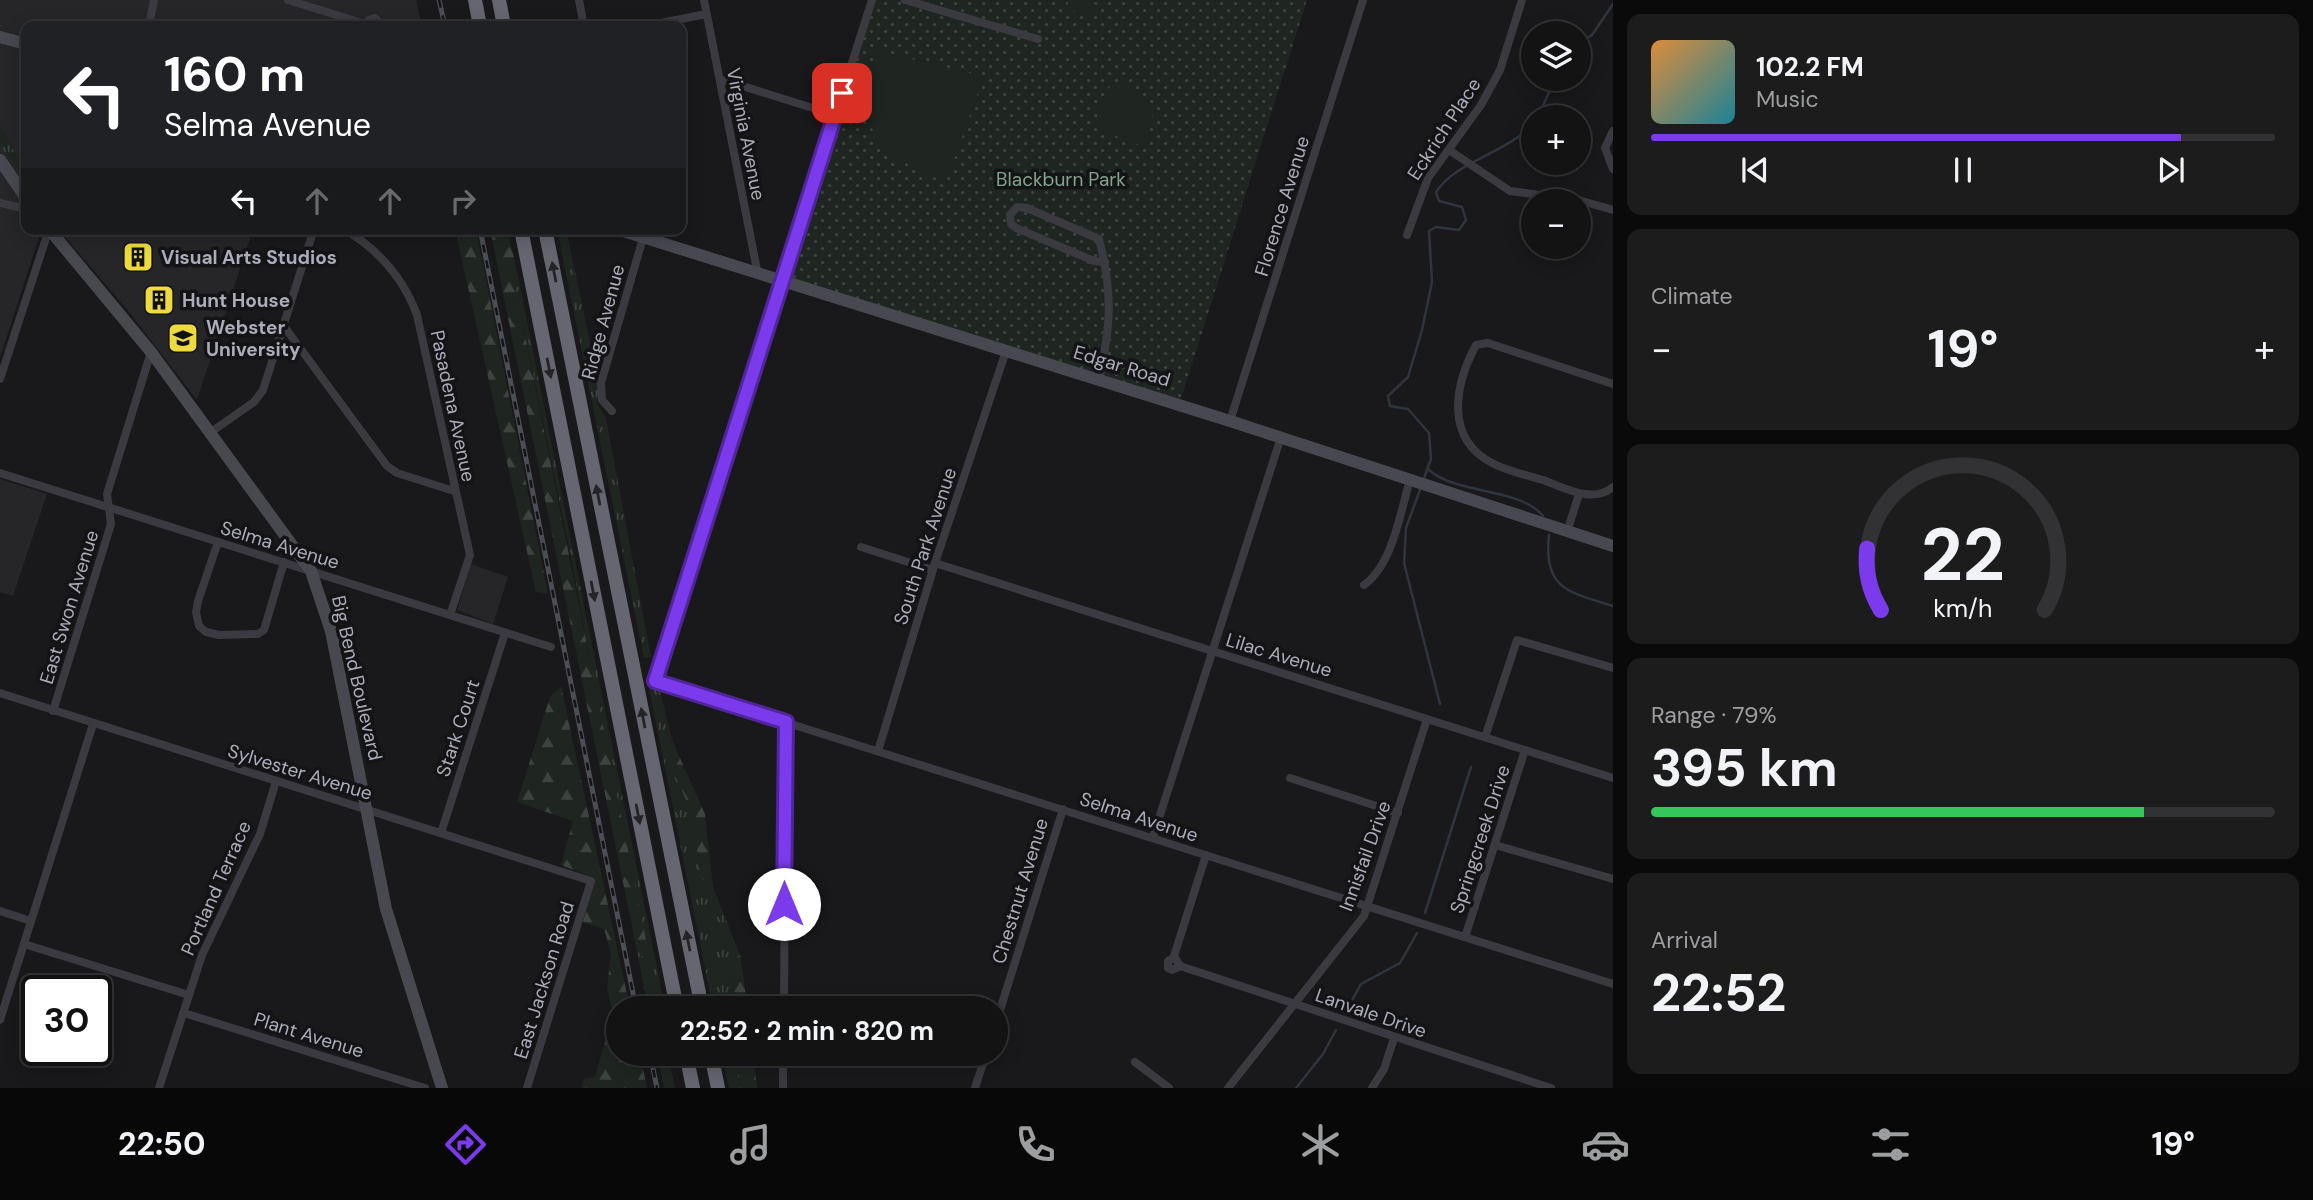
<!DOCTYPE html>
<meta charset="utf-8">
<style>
:root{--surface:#131314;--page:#1c1c1d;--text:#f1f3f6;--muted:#9d9ea0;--line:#323234;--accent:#7c3aed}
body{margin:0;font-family:"DM Sans",sans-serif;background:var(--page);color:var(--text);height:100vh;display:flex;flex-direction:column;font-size:26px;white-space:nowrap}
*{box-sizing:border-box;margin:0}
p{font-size:23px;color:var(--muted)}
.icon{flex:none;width:38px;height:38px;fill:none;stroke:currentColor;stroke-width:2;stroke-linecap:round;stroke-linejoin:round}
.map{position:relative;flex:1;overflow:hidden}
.side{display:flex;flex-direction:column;gap:14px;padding:14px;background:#0a0a0b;width:700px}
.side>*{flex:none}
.guide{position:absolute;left:21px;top:21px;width:665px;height:214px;border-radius:14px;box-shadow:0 4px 18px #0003,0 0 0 2px var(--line);background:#202124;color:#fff;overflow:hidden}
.tools{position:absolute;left:1521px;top:21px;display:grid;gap:14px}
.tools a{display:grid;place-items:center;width:70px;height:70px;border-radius:50%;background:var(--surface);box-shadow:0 4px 18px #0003,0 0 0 2px var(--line);font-size:35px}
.speed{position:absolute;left:21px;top:975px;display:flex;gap:14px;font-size:35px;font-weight:700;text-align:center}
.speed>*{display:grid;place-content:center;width:91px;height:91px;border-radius:50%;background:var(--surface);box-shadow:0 4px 18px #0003,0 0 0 2px var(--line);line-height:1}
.speed .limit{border:4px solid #111;border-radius:10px;background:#fff;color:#111}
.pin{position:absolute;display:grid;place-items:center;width:60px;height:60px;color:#fff;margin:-30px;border-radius:14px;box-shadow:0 4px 10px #0006}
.me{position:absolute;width:77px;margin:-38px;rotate:0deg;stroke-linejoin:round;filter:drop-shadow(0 0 5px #0008)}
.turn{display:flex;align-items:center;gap:24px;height:147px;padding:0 28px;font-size:32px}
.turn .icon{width:91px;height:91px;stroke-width:2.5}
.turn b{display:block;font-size:49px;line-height:60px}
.lanes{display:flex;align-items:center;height:66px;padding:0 28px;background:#0003;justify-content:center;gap:35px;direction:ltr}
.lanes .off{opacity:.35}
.big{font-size:52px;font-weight:700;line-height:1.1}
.side .tile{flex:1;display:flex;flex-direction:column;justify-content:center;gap:10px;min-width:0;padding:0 24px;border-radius:14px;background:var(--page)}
.side .dial{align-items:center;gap:0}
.dial svg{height:182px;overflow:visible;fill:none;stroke:var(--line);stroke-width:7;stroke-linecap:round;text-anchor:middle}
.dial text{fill:var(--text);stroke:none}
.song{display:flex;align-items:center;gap:21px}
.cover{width:84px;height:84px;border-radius:10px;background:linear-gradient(135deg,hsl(30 70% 55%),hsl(190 70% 35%))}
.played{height:7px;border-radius:4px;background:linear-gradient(90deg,var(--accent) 85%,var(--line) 85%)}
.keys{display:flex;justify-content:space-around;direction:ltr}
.heat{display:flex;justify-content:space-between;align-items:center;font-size:38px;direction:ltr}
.charge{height:10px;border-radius:5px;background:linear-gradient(90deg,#34c759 79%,var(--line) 0)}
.trip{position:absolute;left:606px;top:996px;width:402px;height:70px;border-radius:35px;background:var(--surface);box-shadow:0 4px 18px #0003,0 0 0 2px var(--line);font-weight:700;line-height:70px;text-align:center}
.menu{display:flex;height:112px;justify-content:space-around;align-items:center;background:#080808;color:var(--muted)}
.menu .icon{width:49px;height:49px}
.menu .active{color:var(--accent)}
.menu b{font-size:32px;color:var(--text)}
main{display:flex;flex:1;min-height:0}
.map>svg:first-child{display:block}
.built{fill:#262528}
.grass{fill:url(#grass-tufts)}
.forest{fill:url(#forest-firs)}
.park{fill:url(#park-dots)}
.pitch{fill:#1f2621}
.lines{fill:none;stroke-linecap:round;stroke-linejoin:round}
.stream{stroke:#2f343f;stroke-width:2.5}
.street{stroke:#3a3a40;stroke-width:8}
.secondary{stroke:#484850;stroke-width:12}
.highway{stroke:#666671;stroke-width:14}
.rail-casing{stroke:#4d4d55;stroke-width:5}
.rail{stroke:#141416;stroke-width:2.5;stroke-dasharray:8;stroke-linecap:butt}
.oneway{fill:#242428}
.route-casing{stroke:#51269a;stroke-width:18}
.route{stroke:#7c3aed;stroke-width:12}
.labels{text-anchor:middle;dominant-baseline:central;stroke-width:7;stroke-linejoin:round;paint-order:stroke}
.street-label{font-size:19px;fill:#acadba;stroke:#141416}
.park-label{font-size:19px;fill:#83a48d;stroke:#141416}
.poi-label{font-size:19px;font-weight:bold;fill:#acadba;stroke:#141416;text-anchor:start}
</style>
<main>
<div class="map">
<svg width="1613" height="1088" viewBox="0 0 1613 1088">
<defs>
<pattern id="grass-tufts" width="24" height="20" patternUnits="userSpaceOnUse" patternTransform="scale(1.75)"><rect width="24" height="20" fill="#1f2621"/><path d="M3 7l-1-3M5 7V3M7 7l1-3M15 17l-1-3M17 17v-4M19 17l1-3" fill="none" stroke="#3d433f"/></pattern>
<pattern id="forest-firs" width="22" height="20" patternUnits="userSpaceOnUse" patternTransform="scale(1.75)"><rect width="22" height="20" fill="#1f2621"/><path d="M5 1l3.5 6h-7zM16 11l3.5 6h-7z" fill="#3d433f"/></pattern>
<pattern id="park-dots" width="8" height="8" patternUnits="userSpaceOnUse" patternTransform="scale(1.75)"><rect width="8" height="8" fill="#1f2621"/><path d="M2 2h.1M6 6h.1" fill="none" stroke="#3d433f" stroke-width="1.8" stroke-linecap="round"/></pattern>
</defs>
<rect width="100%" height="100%" fill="#19191b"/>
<g class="built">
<path d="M0,0H416L422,26H26V206L0,199Z"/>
<path d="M0,206L26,212V229L41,231L0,358Z"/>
<path d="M58,229H253L197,400L126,308Z"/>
<path d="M0,479L47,494L13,596L0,592Z"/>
<path d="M471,564L508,577L493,624L457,610Z"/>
</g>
<g class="grass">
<path d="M0,125L26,172V181L0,145Z"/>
<path d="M557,229H566L599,385L597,403L606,419L651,657L644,658Z"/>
<path d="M515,262L665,1008H648L637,951L645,958L572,562L516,290Z"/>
<path d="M648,683L659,687L672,740L670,764L688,804L703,880L713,887L740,955L731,962L735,1008H713Z"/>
<path d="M722,1054H737L740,1088H729Z"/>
</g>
<g class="forest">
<path d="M455,229H476L548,594L536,592Z"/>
<path d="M490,229H507L515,262L516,290L648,950L645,958L637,951Z"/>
<path d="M561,686L630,1008H618V1054H640L647,1088H581L584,1079L595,1077L613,1015L607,988L611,953L604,929L583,922L595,878L561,865L573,821L517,802L550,697Z"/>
<path d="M672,740L705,814L713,887L703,880L688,804L670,764Z"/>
<path d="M740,955L748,1008H735L731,962Z"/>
<path d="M657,1054H668L675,1088H664Z"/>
<path d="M737,1054H753L757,1088H740Z"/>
</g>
<path class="park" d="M874,0H1307L1180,402L785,281Z"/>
<g class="pitch">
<path d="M1069,0L1097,5L1093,17L1066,9Z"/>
<path d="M875,50L978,75L981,84L946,182C912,168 871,151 867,109C865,91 872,68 875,50Z"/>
<path d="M1112,81L1129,88L1151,103L1153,119L1144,147L1093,127Z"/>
</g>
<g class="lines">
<g class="stream">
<path d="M1578,39L1584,40L1592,35L1613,4"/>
<path d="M1538,117L1555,79"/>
<path d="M1428,469C1455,495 1520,487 1543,516"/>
<path d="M1423,481L1431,459L1429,433L1408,409L1390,406L1388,396L1408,377L1422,330L1432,282L1429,231L1436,227L1459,230L1466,220L1462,207L1439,201L1436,192C1456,161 1507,153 1533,124"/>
<path d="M1421,487L1406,528L1404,563L1440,704"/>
<path d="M1549,535C1543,589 1568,592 1613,606"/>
<path d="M1425,913L1471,767"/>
<path d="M1345,1013L1361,984L1400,963L1417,933"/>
<path d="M1296,1088L1323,1054L1336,1030"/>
</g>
<g class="street">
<path d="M288,0L365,24"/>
<path d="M579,0L584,26"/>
<path d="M704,0L758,275"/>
<path d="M872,0L655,681L1613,984"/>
<path d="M905,0L1038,39"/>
<path d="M149,26L154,0"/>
<path d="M364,26L369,20L375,18L383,26"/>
<path d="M646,26L706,14"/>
<path d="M720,79L835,115"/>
<path d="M1613,131L1605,148L1613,169"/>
<path d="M1449,150L1510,191L1578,200L1613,210"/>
<path d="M0,203L26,209"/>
<path d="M344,229C379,250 403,277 417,315L470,555L450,615"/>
<path d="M1407,235L1428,178L1481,105L1500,70L1522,0"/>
<path d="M283,325L387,466L397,473L454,491"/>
<path d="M0,379L49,229"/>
<path d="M1099,380C1111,325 1113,294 1099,239L1027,208L1017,207L1010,215L1011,224L1016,228L1094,261L1105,262"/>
<path d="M1613,384L1488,343L1476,345C1455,384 1444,438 1492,463C1507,471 1526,475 1543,480C1565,488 1592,504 1613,487"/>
<path d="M612,411L602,400L601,383L643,238"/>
<path d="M1230,421L1363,0"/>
<path d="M211,432L254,402L263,390L314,229"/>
<path d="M0,473L551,647"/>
<path d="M1567,532L1579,494"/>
<path d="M218,542L198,601L196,612L199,626L206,632L219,635L258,634L264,630L284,562"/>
<path d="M861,547L933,570"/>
<path d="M935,563L1613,778"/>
<path d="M1364,585C1393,564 1400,513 1410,480"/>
<path d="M0,693L591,881L527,1088"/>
<path d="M53,711L111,524L107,494L151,352"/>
<path d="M1485,737L1517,640L1613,668"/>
<path d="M878,751L935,563L1006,351"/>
<path d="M1290,778L1398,813"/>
<path d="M441,833L505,633"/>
<path d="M1153,837L1281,437"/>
<path d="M1495,845L1613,879"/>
<path d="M1206,855L1174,956L1180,966L1551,1088"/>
<path d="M0,911L31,921"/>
<path d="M1465,937L1525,750"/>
<path d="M24,944L189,995"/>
<path d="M1175,957L1168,961V968L1172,970L1181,966"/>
<path d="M784,1008L786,722"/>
<path d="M184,1013L425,1088"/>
<path d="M0,1020L93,724"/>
<path d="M996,1023L1063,809"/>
<path d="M1135,1062L1169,1088"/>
<path d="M159,1088L202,955L260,834L276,781"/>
<path d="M783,1088V1054"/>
<path d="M975,1088L986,1054"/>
<path d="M1228,1088L1364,916L1427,719"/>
<path d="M1372,1088L1384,1069L1394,1038"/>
</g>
<g class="secondary">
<path d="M0,37L26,44"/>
<path d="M0,160L26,198"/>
<path d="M49,229L151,352L311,571L331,631L386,909L442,1088"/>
<path d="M617,229L1230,421L1613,546"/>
</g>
<g class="highway">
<path d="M475,0L480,26"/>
<path d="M499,0L504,26"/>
<path d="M521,229L677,1008"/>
<path d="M545,229L702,1008"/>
<path d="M686,1054L693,1088"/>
<path d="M711,1054L718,1088"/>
</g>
<g class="rail-casing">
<g id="rail">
<path d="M439,0L445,26"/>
<path d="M480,229L636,1008"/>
<path d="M650,1054L657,1088"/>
</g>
</g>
<use href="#rail" class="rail"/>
</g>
<defs><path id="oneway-solid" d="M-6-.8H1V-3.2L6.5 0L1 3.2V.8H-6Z" transform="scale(1.75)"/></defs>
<g class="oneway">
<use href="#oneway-solid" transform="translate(554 272) rotate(-101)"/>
<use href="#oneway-solid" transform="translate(549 368) rotate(79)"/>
<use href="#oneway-solid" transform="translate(598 495) rotate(-101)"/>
<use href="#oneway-solid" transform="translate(593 591) rotate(79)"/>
<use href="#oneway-solid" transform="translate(643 718) rotate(-101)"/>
<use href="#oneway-solid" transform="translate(638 814) rotate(79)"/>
<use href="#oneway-solid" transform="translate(688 941) rotate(-101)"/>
</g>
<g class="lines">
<g class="route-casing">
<path id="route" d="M784,904L786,722L655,681L842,93"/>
</g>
<use href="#route" class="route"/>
</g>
<defs>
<g id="building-square" transform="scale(1.575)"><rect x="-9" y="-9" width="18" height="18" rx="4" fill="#ecda3f" stroke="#141416"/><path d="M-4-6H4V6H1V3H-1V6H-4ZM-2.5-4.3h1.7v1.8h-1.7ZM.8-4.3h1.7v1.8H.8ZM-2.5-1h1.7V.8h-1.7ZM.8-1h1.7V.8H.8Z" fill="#111"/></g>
<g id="university-square" transform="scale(1.575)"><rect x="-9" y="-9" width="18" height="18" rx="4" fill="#ecda3f" stroke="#141416"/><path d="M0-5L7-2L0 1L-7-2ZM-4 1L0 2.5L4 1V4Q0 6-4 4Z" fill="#111"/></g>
</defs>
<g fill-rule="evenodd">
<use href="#building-square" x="138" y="257"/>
<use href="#building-square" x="159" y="300"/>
<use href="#university-square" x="183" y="338"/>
</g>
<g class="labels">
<g class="street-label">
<text transform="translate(1444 129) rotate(-57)">Eckrich Place</text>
<text transform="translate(746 134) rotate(79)">Virginia Avenue</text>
<text transform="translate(1282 206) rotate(-73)">Florence Avenue</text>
<text transform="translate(603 322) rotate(-75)">Ridge Avenue</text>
<text transform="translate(1122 366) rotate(17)">Edgar Road</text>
<text transform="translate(453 406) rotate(78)">Pasadena Avenue</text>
<text transform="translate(280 545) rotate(17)">Selma Avenue</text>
<text transform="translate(925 546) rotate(-72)">South Park Avenue</text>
<text transform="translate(69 607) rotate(-73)">East Swon Avenue</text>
<text transform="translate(1279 655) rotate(17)">Lilac Avenue</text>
<text transform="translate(357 678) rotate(77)">Big Bend Boulevard</text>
<text transform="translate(458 728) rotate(-72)">Stark Court</text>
<text transform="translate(300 772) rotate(17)">Sylvester Avenue</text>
<text transform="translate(1139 817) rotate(18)">Selma Avenue</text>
<text transform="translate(1480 839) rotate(-72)">Springcreek Drive</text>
<text transform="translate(1365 856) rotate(-70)">Innisfail Drive</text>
<text transform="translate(216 888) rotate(-66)">Portland Terrace</text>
<text transform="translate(1020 891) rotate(-73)">Chestnut Avenue</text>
<text transform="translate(544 980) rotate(-73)">East Jackson Road</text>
<text transform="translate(1371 1013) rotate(19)">Lanvale Drive</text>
<text transform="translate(309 1035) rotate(17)">Plant Avenue</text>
</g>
<g class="park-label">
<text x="1061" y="179">Blackburn Park</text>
</g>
<g class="poi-label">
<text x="161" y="257">Visual Arts Studios</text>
<text x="182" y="300">Hunt House</text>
<text x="206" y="327">Webster<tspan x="206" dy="22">University</tspan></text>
</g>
</g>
</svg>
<div class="tools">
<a><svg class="icon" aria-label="layers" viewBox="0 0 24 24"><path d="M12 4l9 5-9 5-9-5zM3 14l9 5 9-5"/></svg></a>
<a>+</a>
<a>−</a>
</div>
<div class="speed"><div class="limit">30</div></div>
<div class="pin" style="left:842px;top:93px;background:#d93025"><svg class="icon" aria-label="arrive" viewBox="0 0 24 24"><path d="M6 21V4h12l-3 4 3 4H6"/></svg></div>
<svg class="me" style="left:784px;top:904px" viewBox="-20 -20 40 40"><circle r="19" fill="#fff"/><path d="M0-13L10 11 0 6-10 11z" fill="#7c3aed"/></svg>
<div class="trip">22:52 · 2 min · 820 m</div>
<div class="guide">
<div class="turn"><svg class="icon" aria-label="left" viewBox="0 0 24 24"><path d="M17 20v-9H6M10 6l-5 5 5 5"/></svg><div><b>160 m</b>Selma Avenue</div></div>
<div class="lanes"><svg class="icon" aria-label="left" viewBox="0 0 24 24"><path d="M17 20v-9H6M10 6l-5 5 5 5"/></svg><svg class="icon off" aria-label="ahead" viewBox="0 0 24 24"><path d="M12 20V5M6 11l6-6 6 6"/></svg><svg class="icon off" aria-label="ahead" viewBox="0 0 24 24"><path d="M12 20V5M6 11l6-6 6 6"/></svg><svg class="icon off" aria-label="right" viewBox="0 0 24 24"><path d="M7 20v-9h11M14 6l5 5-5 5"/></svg></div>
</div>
</div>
<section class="side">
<div class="tile">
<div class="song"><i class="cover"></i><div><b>102.2 FM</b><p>Music</p></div></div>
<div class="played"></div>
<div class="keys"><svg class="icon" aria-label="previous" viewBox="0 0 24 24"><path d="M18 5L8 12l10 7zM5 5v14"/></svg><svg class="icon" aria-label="pause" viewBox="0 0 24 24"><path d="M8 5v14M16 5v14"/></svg><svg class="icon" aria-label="next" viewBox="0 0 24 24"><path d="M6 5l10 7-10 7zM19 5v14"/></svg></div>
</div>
<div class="tile"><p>Climate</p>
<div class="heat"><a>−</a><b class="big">19°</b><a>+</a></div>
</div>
<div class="tile dial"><svg viewBox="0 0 100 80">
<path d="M14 69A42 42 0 1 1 86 69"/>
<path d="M14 69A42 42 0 0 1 8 42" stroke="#7c3aed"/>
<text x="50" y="56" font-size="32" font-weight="700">22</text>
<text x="50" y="72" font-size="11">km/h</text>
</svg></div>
<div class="tile"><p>Range · 79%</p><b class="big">395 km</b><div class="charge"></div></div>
<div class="tile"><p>Arrival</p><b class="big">22:52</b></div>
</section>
</main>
<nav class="menu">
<b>22:50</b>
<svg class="icon active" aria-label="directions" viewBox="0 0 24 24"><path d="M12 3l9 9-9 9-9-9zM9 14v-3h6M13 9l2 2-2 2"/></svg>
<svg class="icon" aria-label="music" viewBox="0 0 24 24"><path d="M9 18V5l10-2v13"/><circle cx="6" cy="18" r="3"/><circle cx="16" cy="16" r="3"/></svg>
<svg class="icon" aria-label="phone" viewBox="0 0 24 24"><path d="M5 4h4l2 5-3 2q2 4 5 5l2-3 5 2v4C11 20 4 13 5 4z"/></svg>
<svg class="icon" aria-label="climate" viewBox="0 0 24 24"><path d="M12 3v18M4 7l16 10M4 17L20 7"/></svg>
<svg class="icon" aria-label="car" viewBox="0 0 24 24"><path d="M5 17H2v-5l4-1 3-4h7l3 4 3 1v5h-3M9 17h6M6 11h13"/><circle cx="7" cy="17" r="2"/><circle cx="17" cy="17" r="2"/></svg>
<svg class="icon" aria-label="filters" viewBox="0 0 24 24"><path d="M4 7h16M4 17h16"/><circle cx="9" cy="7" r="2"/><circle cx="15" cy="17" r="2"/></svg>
<b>19°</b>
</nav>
